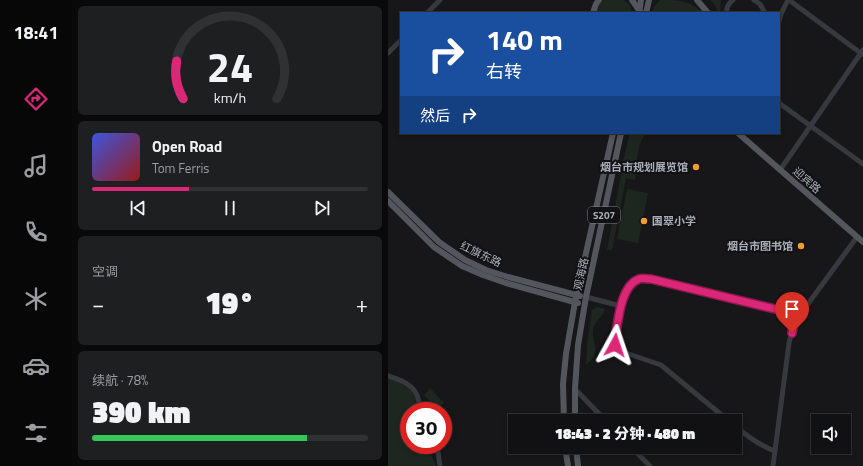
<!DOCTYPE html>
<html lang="zh">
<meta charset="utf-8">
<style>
:root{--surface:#111113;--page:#1e1f21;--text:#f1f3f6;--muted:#9c9da0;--line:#303133;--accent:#db2777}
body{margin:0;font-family:"Titillium Web","Noto Sans SC",sans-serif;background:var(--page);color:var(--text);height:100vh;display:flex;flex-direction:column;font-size:15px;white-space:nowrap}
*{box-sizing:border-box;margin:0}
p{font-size:13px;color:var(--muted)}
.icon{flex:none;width:22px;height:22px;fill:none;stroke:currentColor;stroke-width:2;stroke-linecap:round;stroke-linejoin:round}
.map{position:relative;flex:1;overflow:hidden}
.sheet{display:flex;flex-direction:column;gap:6px;padding:6px;background:#09090a;width:316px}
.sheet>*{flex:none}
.guide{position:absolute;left:12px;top:12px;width:380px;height:122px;border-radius:0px;box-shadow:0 2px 6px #0003,0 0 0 1px var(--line);background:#1a4fa0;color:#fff;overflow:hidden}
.controls{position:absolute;left:423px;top:414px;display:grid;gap:8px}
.controls a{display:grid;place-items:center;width:40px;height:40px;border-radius:0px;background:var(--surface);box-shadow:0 2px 6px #0003,0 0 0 1px var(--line);font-size:20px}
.speed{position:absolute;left:12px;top:402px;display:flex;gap:8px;font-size:20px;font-weight:700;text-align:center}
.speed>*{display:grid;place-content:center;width:52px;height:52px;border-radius:50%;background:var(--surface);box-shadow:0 2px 6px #0003,0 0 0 1px var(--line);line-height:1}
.speed .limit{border:6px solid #d22;background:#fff;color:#111}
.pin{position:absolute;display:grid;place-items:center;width:34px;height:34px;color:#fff;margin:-41px -17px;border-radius:50% 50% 50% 0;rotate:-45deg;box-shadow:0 0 4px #0007}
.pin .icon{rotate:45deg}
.me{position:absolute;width:44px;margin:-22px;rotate:5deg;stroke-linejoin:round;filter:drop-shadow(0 0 3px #0008)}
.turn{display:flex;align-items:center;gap:14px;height:84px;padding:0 20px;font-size:18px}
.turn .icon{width:52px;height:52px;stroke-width:2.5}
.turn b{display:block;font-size:28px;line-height:34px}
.then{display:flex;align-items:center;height:38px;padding:0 20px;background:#0003;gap:8px;font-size:15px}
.big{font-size:30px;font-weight:800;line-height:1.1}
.sheet .widget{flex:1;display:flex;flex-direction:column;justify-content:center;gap:6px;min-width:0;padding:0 14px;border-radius:6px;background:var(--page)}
.sheet .dial{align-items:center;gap:0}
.dial svg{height:104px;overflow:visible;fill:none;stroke:var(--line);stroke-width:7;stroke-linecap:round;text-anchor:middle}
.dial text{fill:var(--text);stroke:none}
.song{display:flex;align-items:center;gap:12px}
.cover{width:48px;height:48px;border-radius:6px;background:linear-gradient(135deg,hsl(230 70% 55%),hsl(0 70% 35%))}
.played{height:4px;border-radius:2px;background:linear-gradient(90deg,var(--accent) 35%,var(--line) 35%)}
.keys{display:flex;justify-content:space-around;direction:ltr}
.heat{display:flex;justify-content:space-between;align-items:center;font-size:22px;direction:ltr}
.charge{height:6px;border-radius:3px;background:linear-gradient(90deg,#34c759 78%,var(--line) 0)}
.trip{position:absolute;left:120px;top:414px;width:234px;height:40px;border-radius:0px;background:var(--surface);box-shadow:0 2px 6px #0003,0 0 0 1px var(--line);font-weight:800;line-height:40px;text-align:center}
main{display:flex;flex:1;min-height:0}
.menu{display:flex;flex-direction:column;width:72px;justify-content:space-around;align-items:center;background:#070708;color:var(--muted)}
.menu .icon{width:28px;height:28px}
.menu .active{color:var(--accent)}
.menu b{font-size:18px;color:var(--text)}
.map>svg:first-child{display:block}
.green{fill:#1e271f}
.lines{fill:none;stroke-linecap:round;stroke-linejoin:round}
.minor{stroke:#37393e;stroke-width:5}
.major{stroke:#53575d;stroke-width:6}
.major-bridge{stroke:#53575d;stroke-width:6}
.route-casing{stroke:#8e194d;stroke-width:10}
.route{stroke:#db2777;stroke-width:7}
.poi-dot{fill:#f39c34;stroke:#121214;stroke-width:1.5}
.labels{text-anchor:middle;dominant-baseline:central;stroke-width:4;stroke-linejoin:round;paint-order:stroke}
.shield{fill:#121214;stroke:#7c8088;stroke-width:1}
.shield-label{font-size:10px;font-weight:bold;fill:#a9afb9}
.poi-label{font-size:11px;font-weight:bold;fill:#a9afb9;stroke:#121214;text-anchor:end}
.street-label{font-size:11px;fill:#a9afb9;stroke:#121214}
</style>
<main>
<nav class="menu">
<b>18:41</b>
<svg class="icon active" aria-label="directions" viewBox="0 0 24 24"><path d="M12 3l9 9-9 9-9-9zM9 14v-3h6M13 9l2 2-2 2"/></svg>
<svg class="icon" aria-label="music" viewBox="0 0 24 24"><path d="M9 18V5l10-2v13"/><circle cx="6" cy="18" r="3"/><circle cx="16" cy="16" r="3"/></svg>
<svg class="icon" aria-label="phone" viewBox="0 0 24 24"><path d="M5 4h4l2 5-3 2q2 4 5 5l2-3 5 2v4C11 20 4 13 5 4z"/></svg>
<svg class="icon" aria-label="climate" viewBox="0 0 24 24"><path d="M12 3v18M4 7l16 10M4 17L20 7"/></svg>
<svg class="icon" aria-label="car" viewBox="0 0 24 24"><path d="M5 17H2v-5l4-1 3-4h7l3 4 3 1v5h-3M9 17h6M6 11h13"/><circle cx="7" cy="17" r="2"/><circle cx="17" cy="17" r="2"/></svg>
<svg class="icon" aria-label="filters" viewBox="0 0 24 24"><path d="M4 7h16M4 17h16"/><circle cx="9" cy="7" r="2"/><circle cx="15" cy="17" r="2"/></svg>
</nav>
<section class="sheet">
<div class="widget dial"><svg viewBox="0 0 100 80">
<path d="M14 69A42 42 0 1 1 86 69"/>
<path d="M14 69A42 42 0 0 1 9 40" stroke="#db2777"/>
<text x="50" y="56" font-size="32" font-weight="700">24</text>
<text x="50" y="72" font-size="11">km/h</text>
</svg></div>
<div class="widget">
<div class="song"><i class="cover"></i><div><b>Open Road</b><p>Tom Ferris</p></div></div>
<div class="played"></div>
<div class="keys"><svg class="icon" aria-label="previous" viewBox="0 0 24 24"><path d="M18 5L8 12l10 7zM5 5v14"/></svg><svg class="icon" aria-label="pause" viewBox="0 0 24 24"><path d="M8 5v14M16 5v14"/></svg><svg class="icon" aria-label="next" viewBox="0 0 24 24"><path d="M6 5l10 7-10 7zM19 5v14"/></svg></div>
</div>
<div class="widget"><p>空调</p>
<div class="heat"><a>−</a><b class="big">19°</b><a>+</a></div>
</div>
<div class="widget"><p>续航 · 78%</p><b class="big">390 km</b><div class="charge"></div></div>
</section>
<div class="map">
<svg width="475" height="466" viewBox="0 0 475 466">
<rect width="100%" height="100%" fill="#171719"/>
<g class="green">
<path d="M216,0H235C240,3 245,7 243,13H208L212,4Z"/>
<path d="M272,0C293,0 300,0 315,13H264L266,7Z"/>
<path d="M322,0H333L332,13H330L327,5Z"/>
<path d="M242,133H259C247,144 250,165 247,180L238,178L224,250H219L234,170H233Z"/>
<path d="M239,189L260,193L250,243L229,239Z"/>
<path d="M209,307L217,309C215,316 208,320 206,327C201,340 216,351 198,365L199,345L204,310Z"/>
<path d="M0,377C17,385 32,389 27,411H21V445H26L44,457L48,466H0Z"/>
<path d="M42,388L56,403L49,409L36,395Z"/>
</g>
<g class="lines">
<g class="minor">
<path d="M366,0L372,4L377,13"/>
<path d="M401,0L474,54"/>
<path d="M39,13L52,0"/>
<path d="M339,13C338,8 341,3 345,0"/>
<path d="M391,21L393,14L400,0"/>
<path d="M0,53L13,40"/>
<path d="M391,103L475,164"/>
<path d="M392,170L475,50"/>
<path d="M198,297L233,306C239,287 242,279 263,279L412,315"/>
<path d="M233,306L227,339V345L232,351L273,365L341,421"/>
<path d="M0,376C20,382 33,389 31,411"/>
<path d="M187,389L218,421"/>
<path d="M347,426C359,436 372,446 387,451"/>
<path d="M31,445L44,448L50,452L52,466"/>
<path d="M243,447L262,466"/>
<path d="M385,466L401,343L406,323L469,237"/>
</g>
<g class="major">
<path d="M244,0L253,13"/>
<path d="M309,0L320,13"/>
<path d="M205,13L208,4L211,0"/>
<path d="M258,13L261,0"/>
<path d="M350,133L475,242"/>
<path d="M0,192L51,242L77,260L98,270L120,277L192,296"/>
<path d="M0,201L46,247L74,266L95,275L118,283L190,303"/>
<path d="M176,421L175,384L178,354L187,302L225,133"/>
<path d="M187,421V389L190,345L198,297L233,133"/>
<path d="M177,447L180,466"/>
<path d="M188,447L190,466"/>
</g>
<path class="major-bridge" d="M251,13L253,0"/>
</g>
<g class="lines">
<g class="route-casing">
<path id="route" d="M227,345V339C230,323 232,286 251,279C254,278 259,279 263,279L412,315L406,323L404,333"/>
</g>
<use href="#route" class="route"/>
</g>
<g class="poi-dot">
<circle cx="308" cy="167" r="4"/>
<circle cx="256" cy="221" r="4"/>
<circle cx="413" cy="246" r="4"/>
</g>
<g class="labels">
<rect class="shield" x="200" y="207" width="32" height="16" rx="3"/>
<g class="shield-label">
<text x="216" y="215">S207</text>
</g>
<g class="poi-label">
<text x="300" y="167">烟台市规划展览馆</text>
<text x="264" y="221" text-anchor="start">国翠小学</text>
<text x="405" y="246">烟台市图书馆</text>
</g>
<g class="street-label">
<text transform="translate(419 180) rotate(41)">迎宾路</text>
<text transform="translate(93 254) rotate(25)">红旗东路</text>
<text transform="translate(193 274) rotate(-78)">观海路</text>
</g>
</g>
</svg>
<div class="controls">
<a><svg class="icon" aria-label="sound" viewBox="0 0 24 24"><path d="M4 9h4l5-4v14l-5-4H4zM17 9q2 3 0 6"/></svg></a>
</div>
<div class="speed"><div class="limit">30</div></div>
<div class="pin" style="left:404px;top:333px;background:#d93025"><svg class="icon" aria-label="arrive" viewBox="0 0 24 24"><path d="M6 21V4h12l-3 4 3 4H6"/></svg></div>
<svg class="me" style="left:227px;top:345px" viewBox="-20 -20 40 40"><path d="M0-17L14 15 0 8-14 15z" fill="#db2777" stroke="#fff" stroke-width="4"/></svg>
<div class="trip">18:43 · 2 分钟 · 480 m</div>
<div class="guide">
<div class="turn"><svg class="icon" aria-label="right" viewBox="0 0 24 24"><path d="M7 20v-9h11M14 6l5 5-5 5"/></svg><div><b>140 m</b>右转</div></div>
<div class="then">然后<svg class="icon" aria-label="right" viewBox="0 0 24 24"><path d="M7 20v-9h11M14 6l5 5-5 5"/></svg></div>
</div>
</div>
</main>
